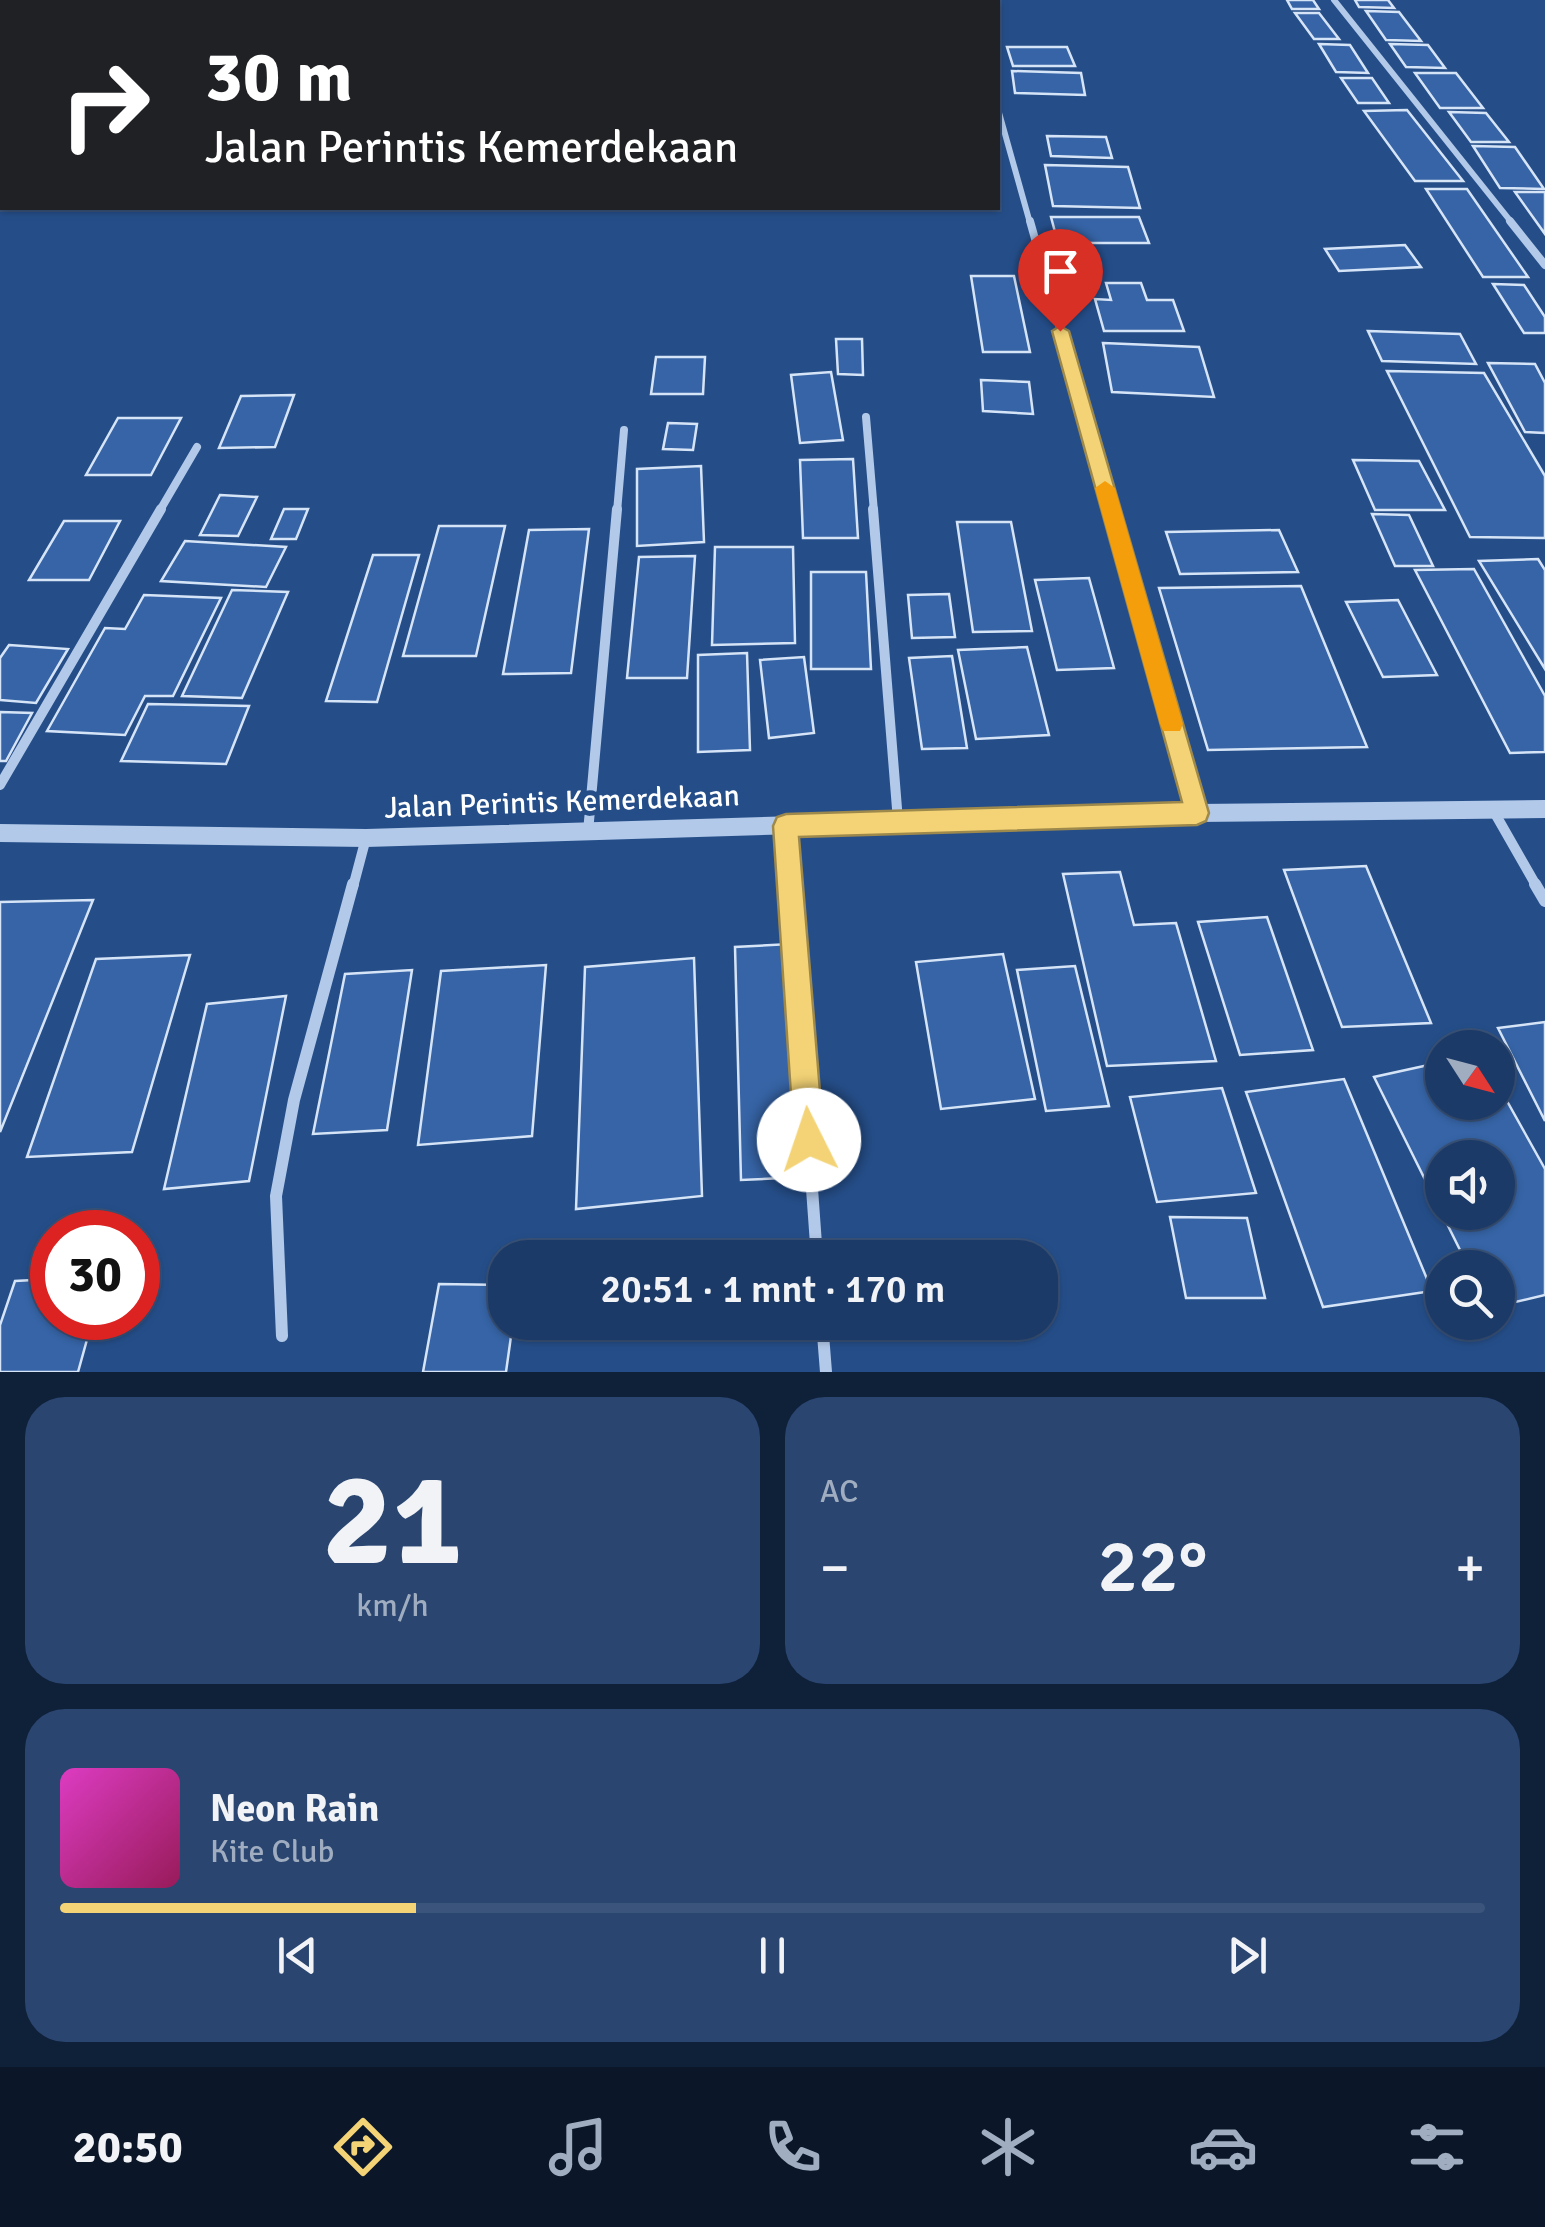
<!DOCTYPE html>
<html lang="id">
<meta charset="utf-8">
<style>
:root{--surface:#1c3a67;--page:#294570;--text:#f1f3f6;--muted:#a0adc0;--line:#3a547b;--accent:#f3d376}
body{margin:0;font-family:Signika,sans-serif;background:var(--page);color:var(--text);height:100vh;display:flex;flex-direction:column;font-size:38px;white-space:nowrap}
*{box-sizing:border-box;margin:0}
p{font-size:32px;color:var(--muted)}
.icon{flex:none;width:55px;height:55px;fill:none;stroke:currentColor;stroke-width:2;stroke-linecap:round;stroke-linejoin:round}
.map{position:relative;height:1372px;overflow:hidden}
.panel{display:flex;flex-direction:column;gap:25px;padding:25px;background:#0f2039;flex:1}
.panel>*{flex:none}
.top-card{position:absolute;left:0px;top:0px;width:1000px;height:210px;box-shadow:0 2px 8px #0004,0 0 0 2px var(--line);background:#202124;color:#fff;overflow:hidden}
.needle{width:65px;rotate:126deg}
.controls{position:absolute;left:1425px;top:1030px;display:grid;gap:20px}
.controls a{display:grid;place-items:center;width:90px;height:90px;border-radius:50%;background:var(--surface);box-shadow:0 2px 8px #0004,0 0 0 2px var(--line);font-size:50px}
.speed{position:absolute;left:30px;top:1210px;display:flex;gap:20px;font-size:50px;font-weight:700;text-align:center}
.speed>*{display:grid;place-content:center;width:130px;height:130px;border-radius:50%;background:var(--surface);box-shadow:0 2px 8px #0004,0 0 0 2px var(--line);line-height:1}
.speed .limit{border:15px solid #d22;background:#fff;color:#111}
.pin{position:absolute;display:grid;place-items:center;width:85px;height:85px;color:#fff;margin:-102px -42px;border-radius:50% 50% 50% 0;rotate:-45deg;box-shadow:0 0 10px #0007}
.pin .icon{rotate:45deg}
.me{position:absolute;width:110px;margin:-55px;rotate:356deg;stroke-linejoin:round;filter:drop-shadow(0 0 8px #0008)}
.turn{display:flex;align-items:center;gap:35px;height:210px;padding:0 40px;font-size:45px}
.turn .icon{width:130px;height:130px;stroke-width:2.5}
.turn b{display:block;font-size:70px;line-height:85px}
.big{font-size:75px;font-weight:600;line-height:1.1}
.panel .tile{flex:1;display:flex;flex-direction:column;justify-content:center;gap:15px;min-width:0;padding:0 35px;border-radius:40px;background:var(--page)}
.panel .dial{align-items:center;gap:0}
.dial b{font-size:130px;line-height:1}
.song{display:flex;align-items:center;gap:30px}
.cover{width:120px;height:120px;border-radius:15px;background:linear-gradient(135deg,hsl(310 70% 55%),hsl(330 70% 35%))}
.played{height:10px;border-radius:5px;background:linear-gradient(90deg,var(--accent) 25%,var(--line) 25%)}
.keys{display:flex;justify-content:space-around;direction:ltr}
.heat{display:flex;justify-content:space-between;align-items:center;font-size:55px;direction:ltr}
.panel .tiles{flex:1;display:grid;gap:25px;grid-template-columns:1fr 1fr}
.tile:last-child{grid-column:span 2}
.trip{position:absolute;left:488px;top:1240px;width:570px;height:100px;border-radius:40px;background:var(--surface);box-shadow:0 2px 8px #0004,0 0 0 2px var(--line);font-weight:600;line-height:100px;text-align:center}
.dock{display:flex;height:160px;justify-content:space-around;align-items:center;background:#0b1729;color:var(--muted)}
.dock .icon{width:70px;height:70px}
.dock .current{color:var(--accent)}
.dock b{font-size:45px;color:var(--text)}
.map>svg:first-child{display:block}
.building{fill:#3664a6;stroke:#d6e4f7;stroke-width:2.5;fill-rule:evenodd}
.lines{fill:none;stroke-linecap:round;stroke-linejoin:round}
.minor-far3{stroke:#b2c9e9;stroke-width:6}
.minor-far2{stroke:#b2c9e9;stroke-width:8}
.minor-far1{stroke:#b2c9e9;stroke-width:10}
.minor{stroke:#b2c9e9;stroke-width:12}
.tertiary{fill:#b2c9e9;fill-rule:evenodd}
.route{fill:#f3d376;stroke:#9e894d;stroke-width:2.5}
.slow{fill:#f59e0b}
.labels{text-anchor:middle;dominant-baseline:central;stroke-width:10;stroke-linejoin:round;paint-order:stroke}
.street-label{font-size:30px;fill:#fff;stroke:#254e89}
</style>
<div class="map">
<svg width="1545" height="1372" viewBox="0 0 1545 1372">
<rect width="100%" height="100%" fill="#254e89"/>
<g class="building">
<path d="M1287,0H1313L1319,9H1292Z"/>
<path d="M1355,0H1388L1394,8L1359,7Z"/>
<path d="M1366,11L1399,12L1421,41L1386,40Z"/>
<path d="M1295,13H1319L1339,39H1314Z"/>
<path d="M1319,44L1350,45L1368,73L1336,72Z"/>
<path d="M1390,44L1428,45L1445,68L1406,67Z"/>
<path d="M1007,47H1067L1075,66H1013Z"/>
<path d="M1012,71L1081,73L1085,95L1015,93Z"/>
<path d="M1415,73H1456L1483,108H1440Z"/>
<path d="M1341,78H1372L1389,103H1358Z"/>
<path d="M1407,110L1463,181H1415L1364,111Z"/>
<path d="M1449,112L1486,113L1509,142H1471Z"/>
<path d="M1047,136L1106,137L1112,158L1051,156Z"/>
<path d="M1473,146L1515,147L1544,189L1500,188Z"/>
<path d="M1045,165L1128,167L1140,208L1053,206Z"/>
<path d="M1426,189H1467L1528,277H1483Z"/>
<path d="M1515,192H1545V234Z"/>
<path d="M1051,217H1139L1149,243H1058Z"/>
<path d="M1405,245L1421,267L1339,271L1325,249Z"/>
<path d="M971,276H1014L1030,352H983Z"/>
<path d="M1106,283H1141L1147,300H1173L1184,331H1104L1095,299L1111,300Z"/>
<path d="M1493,284L1524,285L1545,317V333H1524Z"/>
<path d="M1368,331L1460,334L1476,364L1382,361Z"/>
<path d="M836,339H862L863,375L838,374Z"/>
<path d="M1103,343L1199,347L1214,397L1112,392Z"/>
<path d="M656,357H705L703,394H651Z"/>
<path d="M1488,363L1535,364L1545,383V433L1525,432Z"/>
<path d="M1387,371L1484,373L1545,476V538L1470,537Z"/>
<path d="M831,372L843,440L800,443L791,375Z"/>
<path d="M981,380L1029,382L1033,414L983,411Z"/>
<path d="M294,395L275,447L219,448L241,396Z"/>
<path d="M118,418H181L151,475H86Z"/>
<path d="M668,423L697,424L693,450L663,449Z"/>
<path d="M853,459L858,538H803L800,460Z"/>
<path d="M1353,460L1419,461L1445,510H1375Z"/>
<path d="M701,466L704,542L637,546V469Z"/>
<path d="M220,495L257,497L238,536L200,535Z"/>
<path d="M284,509H308L296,539H271Z"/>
<path d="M1372,514L1409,515L1433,566H1395Z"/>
<path d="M64,521H120L89,580H29Z"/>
<path d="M957,522H1011L1032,631L973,632Z"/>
<path d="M439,526H505L476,656H403Z"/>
<path d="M589,529L571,673L503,674L529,530Z"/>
<path d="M1279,530L1298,572L1180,574L1166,532Z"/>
<path d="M185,541L286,547L266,587L161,581Z"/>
<path d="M715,547H793L795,643L712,645Z"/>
<path d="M373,555H419L377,702L326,701Z"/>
<path d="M695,556L687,678H627L639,557Z"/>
<path d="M1538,559L1545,570V669L1479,561Z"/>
<path d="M1474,569L1545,696V752L1510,753L1415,570Z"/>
<path d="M811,572H866L871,669H811Z"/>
<path d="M1089,578L1114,668L1057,670L1035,580Z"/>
<path d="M1301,586L1367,747L1208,750L1159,588Z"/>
<path d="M232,590L288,592L242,698L182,696Z"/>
<path d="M949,594L955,637L912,638L908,595Z"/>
<path d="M144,595L221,598L173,696H145L125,735L47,731L105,628L125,629Z"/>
<path d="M1398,600L1437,675L1383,677L1346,602Z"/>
<path d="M9,645L68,649L36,703L0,700V658Z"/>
<path d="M1027,647L1049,735L976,739L958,650Z"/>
<path d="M747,653L750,750L698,752V655Z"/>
<path d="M952,656L967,748L922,749L909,658Z"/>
<path d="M804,657L814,733L769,738L760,660Z"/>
<path d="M148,704L249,706L226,764L121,761Z"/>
<path d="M0,712L32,713L6,761H0Z"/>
<path d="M1366,866L1431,1023L1342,1027L1284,870Z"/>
<path d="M1120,872L1134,925L1176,923L1216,1061L1107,1066L1063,874Z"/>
<path d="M93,900L0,1132V902Z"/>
<path d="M1267,917L1313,1050L1240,1055L1198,922Z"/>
<path d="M790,944L803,1177L741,1180L735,947Z"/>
<path d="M1003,954L1035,1099L941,1109L916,962Z"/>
<path d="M190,955L132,1152L27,1157L96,959Z"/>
<path d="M694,958L702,1196L576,1209L585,967Z"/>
<path d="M546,965L532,1136L418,1145L441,971Z"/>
<path d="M1075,966L1109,1106L1046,1111L1017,970Z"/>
<path d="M412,970L387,1130L313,1134L345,974Z"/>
<path d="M286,996L249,1181L164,1189L207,1004Z"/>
<path d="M1545,1022V1121L1498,1028Z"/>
<path d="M1442,1062V1102H1498V1085L1545,1169V1295L1498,1306V1268H1469L1374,1077ZM1442,1158H1498V1212H1442Z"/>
<path d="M1344,1079L1432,1291L1323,1307L1246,1092Z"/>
<path d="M1222,1088L1256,1193L1157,1202L1130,1097Z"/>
<path d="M1170,1217L1247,1218L1265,1298H1186Z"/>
<path d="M52,1279V1318H93L78,1372H0V1325L15,1281Z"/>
<path d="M439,1284L505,1285V1322H513L506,1372H423Z"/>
</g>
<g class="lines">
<g class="minor-far3">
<path d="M1334,0L1512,223"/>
<path d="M998,109L1030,223"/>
</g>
<g class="minor-far2">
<path d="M1030,221L1112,512"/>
<path d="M1510,221L1545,265"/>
<path d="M866,417L874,512"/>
<path d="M159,512L197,447"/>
<path d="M617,512L624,430"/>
</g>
<g class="minor-far1">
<path d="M873,509L898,821"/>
<path d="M1111,509L1197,813"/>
<path d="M0,785L161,509"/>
<path d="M1493,810L1537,887"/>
<path d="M786,826L790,887"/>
<path d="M588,832L617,509"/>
<path d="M353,887L366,838"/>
</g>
<g class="minor">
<path d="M790,884L817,1258"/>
<path d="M1535,884L1545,901"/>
<path d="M822,1322L826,1372"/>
<path d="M282,1336L276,1196L294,1100L353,884"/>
</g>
<path class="tertiary" d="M1545,800V818L1197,822L366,847L0,842V824L366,829L1197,804Z"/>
</g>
<path class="route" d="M1060,326L1069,331L1209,813L1206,821L1197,825L799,837L824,1140L819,1150L809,1155L798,1150L794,1140L773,826L777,817L786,814L1182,802L1052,331Z"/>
<path class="slow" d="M1105,481L1115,488L1183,724L1180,731H1163L1160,724L1095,488Z"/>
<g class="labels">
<g class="street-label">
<text transform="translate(562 802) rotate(-2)">Jalan Perintis Kemerdekaan</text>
</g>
</g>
</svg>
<div class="controls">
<a><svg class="needle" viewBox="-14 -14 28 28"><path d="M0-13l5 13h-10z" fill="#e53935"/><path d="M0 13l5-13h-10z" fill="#a0adc0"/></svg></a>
<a><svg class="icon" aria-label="sound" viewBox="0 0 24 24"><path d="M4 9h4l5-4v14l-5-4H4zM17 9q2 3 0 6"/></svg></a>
<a><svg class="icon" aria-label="search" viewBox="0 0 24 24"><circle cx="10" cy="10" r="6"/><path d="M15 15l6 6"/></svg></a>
</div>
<div class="speed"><div class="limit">30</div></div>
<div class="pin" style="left:1060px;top:331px;background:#d93025"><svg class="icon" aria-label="arrive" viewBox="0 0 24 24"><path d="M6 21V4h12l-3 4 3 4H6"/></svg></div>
<svg class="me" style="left:809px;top:1140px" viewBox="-20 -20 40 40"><circle r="19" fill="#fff"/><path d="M0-13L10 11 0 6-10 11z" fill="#f3d376"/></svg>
<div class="trip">20:51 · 1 mnt · 170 m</div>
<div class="top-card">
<div class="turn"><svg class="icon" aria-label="right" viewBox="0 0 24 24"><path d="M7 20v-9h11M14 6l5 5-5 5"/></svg><div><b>30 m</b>Jalan Perintis Kemerdekaan</div></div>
</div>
</div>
<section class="panel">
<div class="tiles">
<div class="tile dial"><b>21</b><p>km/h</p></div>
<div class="tile"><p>AC</p>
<div class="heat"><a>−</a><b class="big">22°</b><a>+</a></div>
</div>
<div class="tile">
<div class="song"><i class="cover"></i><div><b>Neon Rain</b><p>Kite Club</p></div></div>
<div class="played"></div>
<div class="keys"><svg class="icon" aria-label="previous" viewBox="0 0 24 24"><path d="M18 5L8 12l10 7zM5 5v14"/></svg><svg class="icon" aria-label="pause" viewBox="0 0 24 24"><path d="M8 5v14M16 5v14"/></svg><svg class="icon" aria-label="next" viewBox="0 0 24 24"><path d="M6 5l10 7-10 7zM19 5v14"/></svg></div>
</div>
</div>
</section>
<nav class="dock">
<b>20:50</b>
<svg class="icon current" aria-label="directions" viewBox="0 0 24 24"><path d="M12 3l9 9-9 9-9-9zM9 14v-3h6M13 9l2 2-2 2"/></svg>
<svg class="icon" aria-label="music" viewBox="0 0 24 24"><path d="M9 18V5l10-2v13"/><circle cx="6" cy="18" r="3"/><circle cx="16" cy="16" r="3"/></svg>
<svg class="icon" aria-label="phone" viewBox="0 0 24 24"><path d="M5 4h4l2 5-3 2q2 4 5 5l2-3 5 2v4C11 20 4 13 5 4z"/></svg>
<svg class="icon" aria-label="climate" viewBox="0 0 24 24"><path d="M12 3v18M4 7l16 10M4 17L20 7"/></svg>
<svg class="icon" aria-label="car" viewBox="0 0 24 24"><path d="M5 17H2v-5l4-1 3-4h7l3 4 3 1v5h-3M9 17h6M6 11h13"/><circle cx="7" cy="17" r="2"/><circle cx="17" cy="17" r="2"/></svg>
<svg class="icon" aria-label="filters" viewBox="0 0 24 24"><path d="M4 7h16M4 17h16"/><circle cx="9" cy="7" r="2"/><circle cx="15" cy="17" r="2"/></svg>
</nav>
